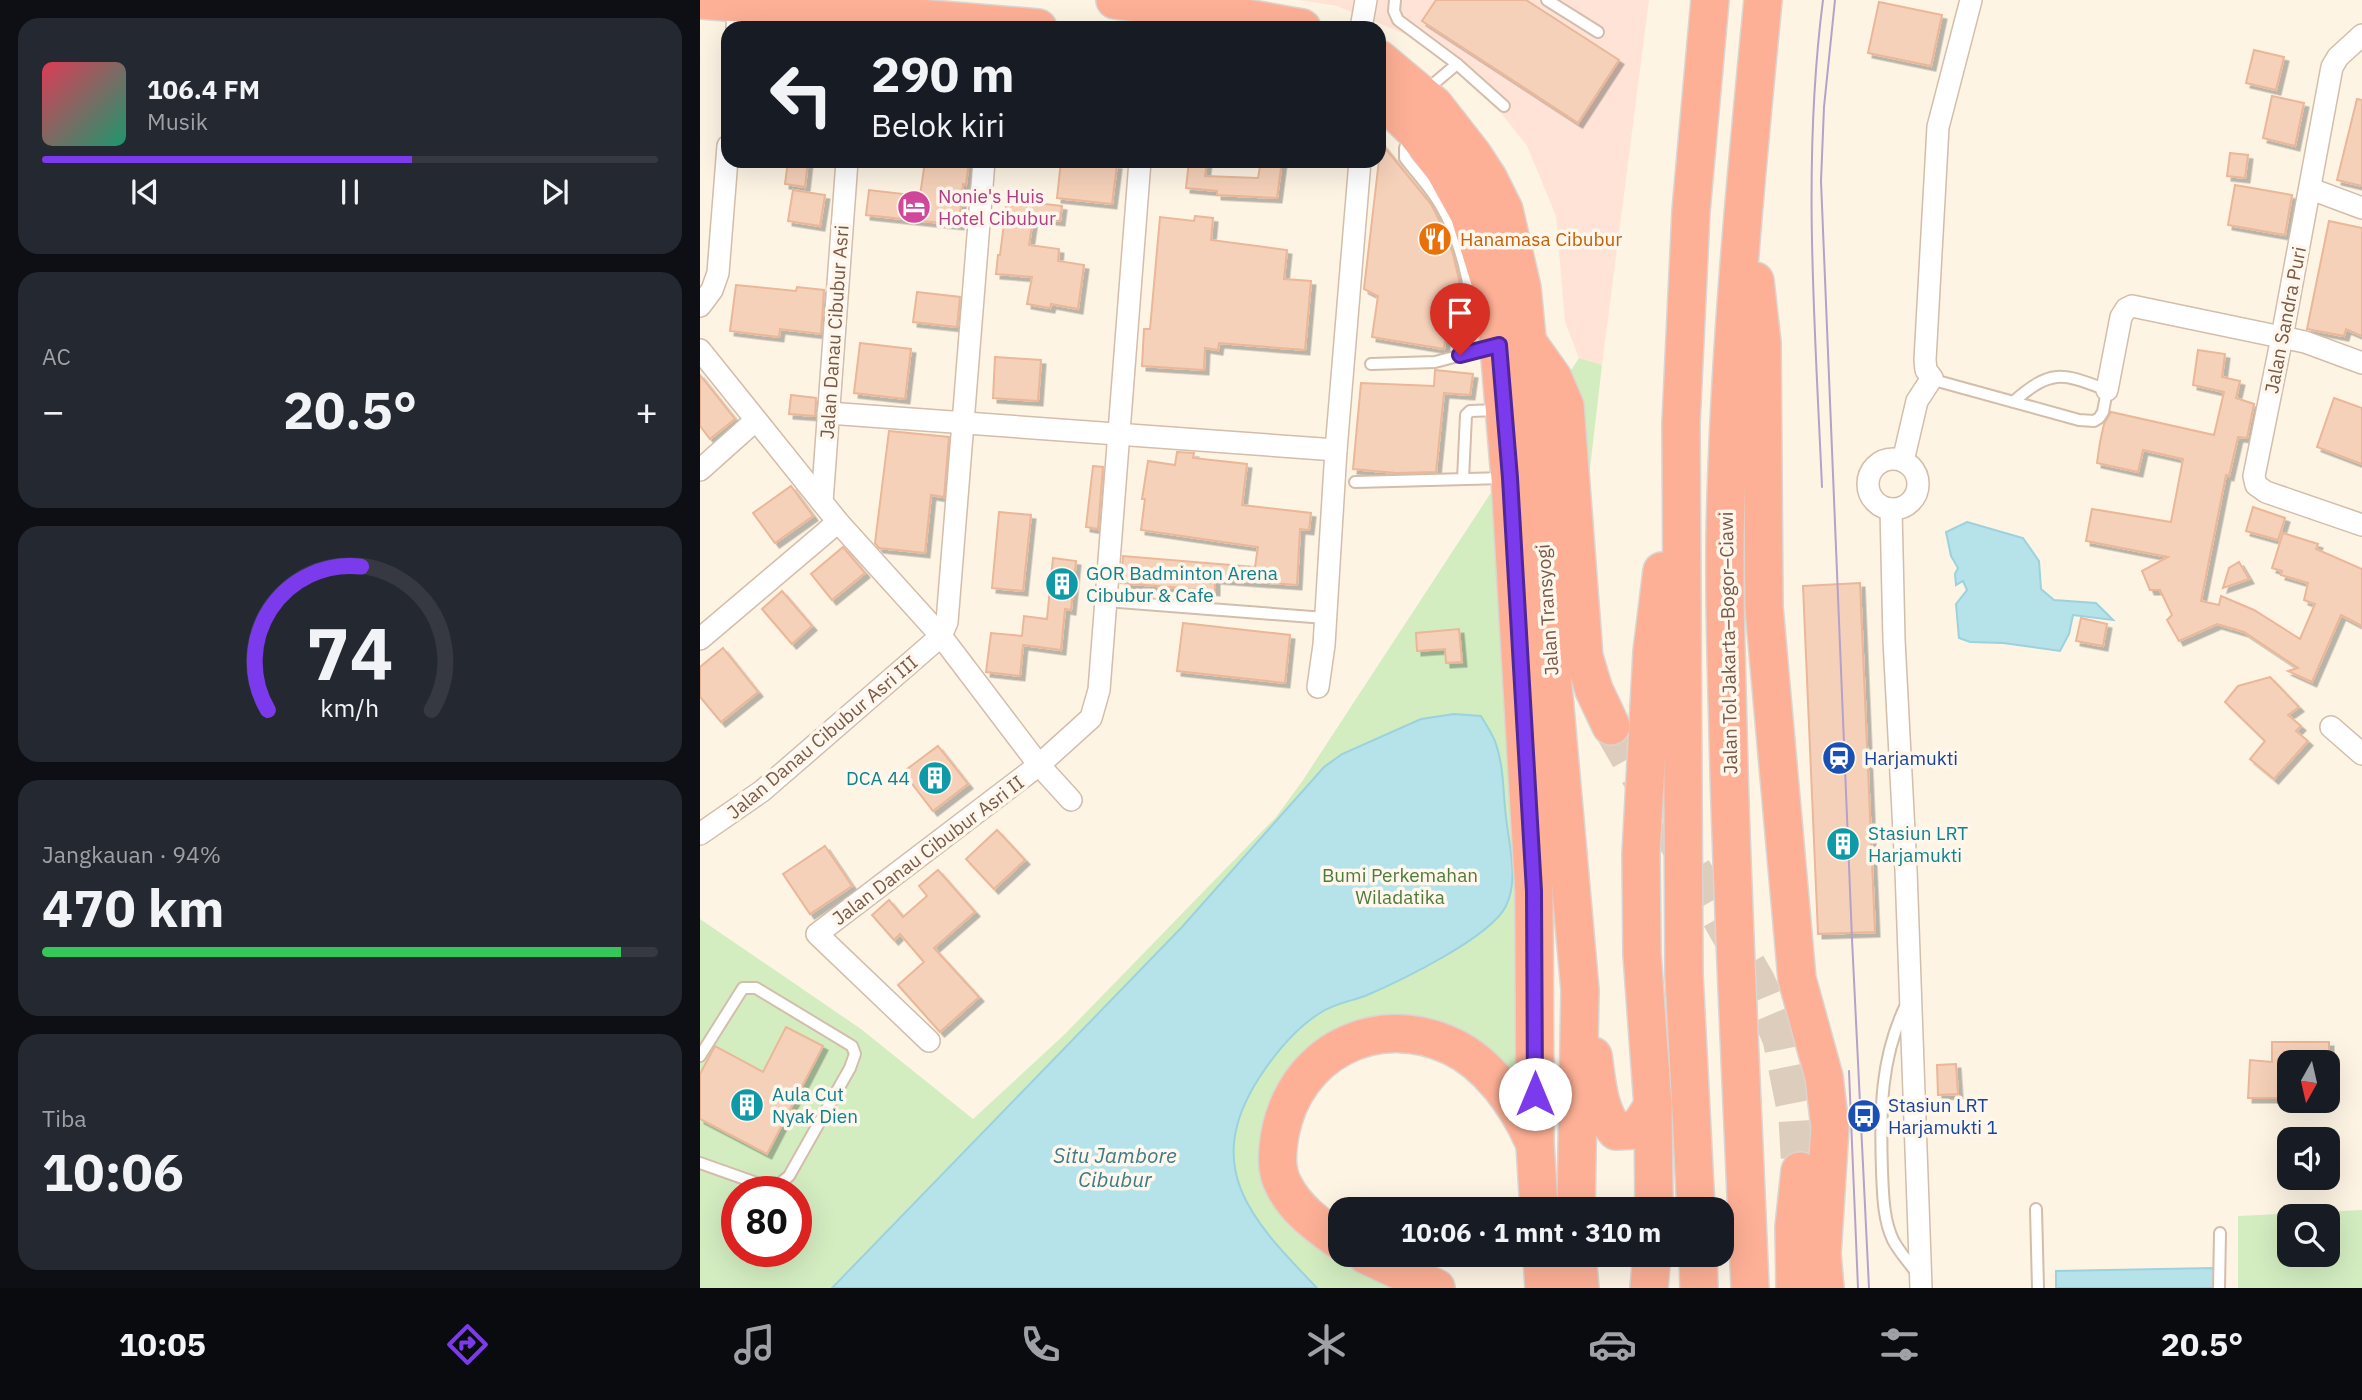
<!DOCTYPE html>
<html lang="id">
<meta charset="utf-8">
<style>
:root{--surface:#171b24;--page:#242831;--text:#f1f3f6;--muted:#9ea1a6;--line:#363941;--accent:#7c3aed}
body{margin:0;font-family:"IBM Plex Sans",sans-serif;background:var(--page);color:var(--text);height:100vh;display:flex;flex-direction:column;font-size:26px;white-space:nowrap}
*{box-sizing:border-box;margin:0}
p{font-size:23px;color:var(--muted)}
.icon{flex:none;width:38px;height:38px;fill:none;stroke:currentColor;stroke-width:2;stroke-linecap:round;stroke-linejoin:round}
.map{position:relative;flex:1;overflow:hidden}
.side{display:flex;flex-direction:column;gap:18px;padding:18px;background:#0d0f14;width:700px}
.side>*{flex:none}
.hud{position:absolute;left:21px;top:21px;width:665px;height:147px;border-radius:21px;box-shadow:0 7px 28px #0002;background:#171b24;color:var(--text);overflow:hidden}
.needle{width:46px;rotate:188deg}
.controls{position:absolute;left:1577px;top:1050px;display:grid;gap:14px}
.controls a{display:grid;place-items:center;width:63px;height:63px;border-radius:14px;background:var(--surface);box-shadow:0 7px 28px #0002;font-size:35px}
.speed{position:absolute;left:21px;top:1176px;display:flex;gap:14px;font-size:35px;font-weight:700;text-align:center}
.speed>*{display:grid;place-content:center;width:91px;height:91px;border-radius:50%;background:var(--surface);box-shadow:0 7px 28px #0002;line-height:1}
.speed .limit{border:10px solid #d22;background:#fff;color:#111}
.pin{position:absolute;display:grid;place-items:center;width:60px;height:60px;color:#fff;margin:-72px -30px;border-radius:50% 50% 50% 0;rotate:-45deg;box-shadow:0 0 7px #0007}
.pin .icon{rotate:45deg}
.me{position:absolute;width:77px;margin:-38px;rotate:0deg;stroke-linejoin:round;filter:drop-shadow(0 0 5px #0008)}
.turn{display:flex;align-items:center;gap:24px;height:147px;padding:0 35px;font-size:32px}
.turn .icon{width:91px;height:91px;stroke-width:2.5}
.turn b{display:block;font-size:49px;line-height:60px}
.big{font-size:52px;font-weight:700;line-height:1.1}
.side .card{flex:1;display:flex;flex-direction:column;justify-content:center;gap:10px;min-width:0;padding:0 24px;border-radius:21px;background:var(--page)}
.side .dial{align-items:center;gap:0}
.dial svg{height:182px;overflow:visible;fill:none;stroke:var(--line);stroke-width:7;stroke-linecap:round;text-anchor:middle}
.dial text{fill:var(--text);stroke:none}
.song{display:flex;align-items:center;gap:21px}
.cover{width:84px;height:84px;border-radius:10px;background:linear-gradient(135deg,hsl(350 70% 55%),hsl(160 70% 35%))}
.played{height:7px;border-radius:4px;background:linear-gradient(90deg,var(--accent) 60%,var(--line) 60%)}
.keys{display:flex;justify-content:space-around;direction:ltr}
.heat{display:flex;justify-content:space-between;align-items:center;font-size:38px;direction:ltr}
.charge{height:10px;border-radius:5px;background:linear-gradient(90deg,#34c759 94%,var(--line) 0)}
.trip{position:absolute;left:628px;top:1197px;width:406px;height:70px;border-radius:21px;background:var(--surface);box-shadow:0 7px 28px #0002;font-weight:700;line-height:70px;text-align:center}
.menu{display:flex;height:112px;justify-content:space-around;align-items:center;background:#090b0e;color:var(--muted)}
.menu .icon{width:49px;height:49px}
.menu .active{color:var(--accent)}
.menu b{font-size:32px;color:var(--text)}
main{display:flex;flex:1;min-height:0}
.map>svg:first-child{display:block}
.commercial{fill:#ffe3d7}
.green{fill:#d3edc1;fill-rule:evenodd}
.water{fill:#b6e2e9;stroke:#9cd2dc;stroke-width:2}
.building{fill:#f6d1b9;stroke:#eab798;stroke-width:2;filter:url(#shadow)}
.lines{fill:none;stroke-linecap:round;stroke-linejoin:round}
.highway-tunnel{stroke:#ddcdbd;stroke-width:37;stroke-dasharray:37 18;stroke-linecap:butt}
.lane-casing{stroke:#d3bdab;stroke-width:14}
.street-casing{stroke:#d3bdab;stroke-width:24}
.highway-casing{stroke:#dcd4cf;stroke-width:40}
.lane{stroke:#fff;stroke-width:10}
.street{stroke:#fff;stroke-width:21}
.highway{stroke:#fdb096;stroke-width:37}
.tram{stroke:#b6a1c9;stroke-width:2}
.route-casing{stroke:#51269a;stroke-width:18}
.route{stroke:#7c3aed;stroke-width:12}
.labels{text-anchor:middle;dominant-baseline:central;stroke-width:7;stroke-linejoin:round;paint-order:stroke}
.hotel-label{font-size:19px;fill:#b23c85;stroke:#fff7ec;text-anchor:start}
.food-label{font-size:19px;fill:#c56008;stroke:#fff7ec;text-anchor:start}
.street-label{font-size:19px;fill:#795947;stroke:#fff7ec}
.culture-label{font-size:19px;fill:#0d838f;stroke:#fff7ec;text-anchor:start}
.transit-label{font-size:19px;fill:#164399;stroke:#fff7ec;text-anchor:start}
.park-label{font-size:19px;fill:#4e7a3c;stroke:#fff7ec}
.water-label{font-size:21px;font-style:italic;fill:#3c7b87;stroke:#fff7ec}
</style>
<main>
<section class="side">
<div class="card">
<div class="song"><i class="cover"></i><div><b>106.4 FM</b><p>Musik</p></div></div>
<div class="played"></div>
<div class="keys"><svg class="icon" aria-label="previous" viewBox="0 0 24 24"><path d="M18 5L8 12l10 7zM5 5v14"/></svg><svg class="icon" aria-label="pause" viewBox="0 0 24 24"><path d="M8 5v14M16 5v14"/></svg><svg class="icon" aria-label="next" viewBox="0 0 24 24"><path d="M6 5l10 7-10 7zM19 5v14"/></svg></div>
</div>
<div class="card"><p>AC</p>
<div class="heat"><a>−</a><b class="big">20.5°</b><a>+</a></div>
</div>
<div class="card dial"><svg viewBox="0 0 100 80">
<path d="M14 69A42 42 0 1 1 86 69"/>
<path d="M14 69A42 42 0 0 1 55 6" stroke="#7c3aed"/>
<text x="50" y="56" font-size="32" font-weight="700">74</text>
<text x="50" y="72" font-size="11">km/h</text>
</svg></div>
<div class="card"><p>Jangkauan · 94%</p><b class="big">470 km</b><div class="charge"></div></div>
<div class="card"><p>Tiba</p><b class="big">10:06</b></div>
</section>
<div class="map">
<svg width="1662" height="1288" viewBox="0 0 1662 1288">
<defs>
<filter id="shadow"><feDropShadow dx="4.5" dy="4.5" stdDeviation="0" flood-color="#0004"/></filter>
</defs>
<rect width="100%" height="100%" fill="#fef4e4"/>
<path class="commercial" d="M599,0H949L902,365L879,358L865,322L856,216L827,146L772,76L705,34L637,6Z"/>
<g class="green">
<path d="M879,358L902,365L834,951L836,1122L794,1069L650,1037L574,1141L642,1255L668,1275L702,1288H0V919L161,1029L273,1119L365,1034L576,817L603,780ZM37,1192H96V1251H37Z"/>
<path d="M1662,1210V1288H1538V1216ZM1589,1216H1628V1255H1589Z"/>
</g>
<g class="water">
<path d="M1267,522L1323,538L1339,561L1341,589L1354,600L1396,603L1413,620L1373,615L1369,634L1360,651L1303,643L1270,642L1259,638L1256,604L1267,590L1263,581L1256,585L1255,574L1258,568L1251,556L1246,532Z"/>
<path d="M754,714L781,716C786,725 793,734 796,744C804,767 803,794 806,817C809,845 819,880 806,906C790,938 698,982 665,996C651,1001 633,1004 620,1013C596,1028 574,1055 559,1078C500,1170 554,1222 617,1288H132L482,927L624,767L642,754L721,719Z"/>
<path d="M1514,1268V1288H1356V1271Z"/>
</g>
<g class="building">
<path d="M736,0H826L919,60L878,123L722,21Z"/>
<path d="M1179,2L1242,15L1231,66L1168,53Z"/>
<path d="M1554,50L1584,57L1576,90L1546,83Z"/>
<path d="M1572,96L1604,103L1595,146L1563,138Z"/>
<path d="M1657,99L1662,100V186L1637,180Z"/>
<path d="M681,143L731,204L744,230L753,254L759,280L762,308L749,313L744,349L672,337L678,296L664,289Z"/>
<path d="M1530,153L1548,155L1545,178L1527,176Z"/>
<path d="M88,161H108L105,187L85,184Z"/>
<path d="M225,161H269L266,185L263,184L259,225L166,215L169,190L220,196Z"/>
<path d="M361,161L417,165L412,204L357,198Z"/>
<path d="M489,161H507L505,176L558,178L561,161H582L577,198L517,195V191L486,188Z"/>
<path d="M1535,185L1592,195L1585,235L1528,225Z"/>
<path d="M93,190L125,195L120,226L88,221Z"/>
<path d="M307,200L362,206L360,221L333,218L329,245L359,249L358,261L384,265L378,309L351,304L350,308L327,304L332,277L296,274L298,255H300Z"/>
<path d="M495,216L513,218L511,240L587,250L584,279L611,281L605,350L519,343L518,350L505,348L504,370L442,366L444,329H450L460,217L494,221Z"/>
<path d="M1629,221L1662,228V336L1646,329L1644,336L1607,329Z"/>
<path d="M36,285L96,291L97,287L124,290L121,334L80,329L79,337L30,331Z"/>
<path d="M217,292L260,297L257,327L213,322Z"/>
<path d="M160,343L211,349L205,399L154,393Z"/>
<path d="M1498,350L1525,354L1522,377L1540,381L1536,398L1554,404L1547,438L1538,437L1529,476L1526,475L1501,601L1519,605L1521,596L1554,610L1600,639L1615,604L1604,600L1608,583L1581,575L1582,571L1572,568L1583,533L1618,544L1616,549L1662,569V626L1641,615L1612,682L1588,671L1598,668L1544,632L1517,624L1479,641L1467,620L1472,615L1460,590H1450L1442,571L1468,557L1386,541L1392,509L1471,522L1483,459L1443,450L1438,472L1397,463L1400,442L1404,424L1411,412L1514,435L1524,392L1493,385Z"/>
<path d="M295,357L341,360L338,401L293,398Z"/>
<path d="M735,370L773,374L770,395L744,393L736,472L696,473L653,469L661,383L734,386Z"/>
<path d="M0,375L35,419L10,439L0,426Z"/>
<path d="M91,395L116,398L115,416L89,414Z"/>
<path d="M1634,398L1662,408V464L1617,447Z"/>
<path d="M189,431L249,437L244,497L231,495L225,553L179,548L175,543Z"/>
<path d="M477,452L494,453L493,458L547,464L542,505L611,513L609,530L600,529L597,585L515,579V591L421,583L423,556L555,567L558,547L441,530L445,499H442L448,461L475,465Z"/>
<path d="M393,466L403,467L398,529L386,527Z"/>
<path d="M91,486L113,516L75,543L53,513Z"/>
<path d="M1553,507L1585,518L1578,540L1546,531Z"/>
<path d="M299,512L331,515L323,591L292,588Z"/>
<path d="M143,547L165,573L132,600L111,574Z"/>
<path d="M353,558L376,561L371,610L365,609L361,650L323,645L320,676L286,672L291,633L322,636L324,616L347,619Z"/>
<path d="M1539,562L1549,579L1523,588L1529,568Z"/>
<path d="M1160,583L1175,932L1118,934L1103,586Z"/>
<path d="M82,591L112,626L92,644L62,609Z"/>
<path d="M1381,618L1407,624L1403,646L1376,641Z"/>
<path d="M483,623L590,635L585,683L477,671Z"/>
<path d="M759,629L762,662L746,663L745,649L717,651L716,633Z"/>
<path d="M23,648L58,692L21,722L0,697V667Z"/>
<path d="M1570,677L1599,707L1588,715L1601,726L1596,731L1608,741L1574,779L1550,759L1565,741L1525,702L1538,686Z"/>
<path d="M238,746L268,784L233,811L203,772Z"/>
<path d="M297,830L325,860L294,889L266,859Z"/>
<path d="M125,846L152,886L110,914L83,874Z"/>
<path d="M238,870L275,912L234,948L279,997L240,1032L198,985L224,962L200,934L194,940L172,915L189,900L203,917L227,896L219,886Z"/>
<path d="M86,1027L123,1046L67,1154L0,1119V1074L15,1046L63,1072Z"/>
<path d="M1572,1042H1629V1062H1589V1098H1548L1550,1060L1572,1062Z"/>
<path d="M1256,1064L1258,1094L1238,1095L1237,1065Z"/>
</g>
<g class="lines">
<path class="highway-tunnel" d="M911,726L1057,982L1081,1039L1097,1119L1100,1171"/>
<g class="lane-casing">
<g id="lane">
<path d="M695,0L694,11L698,20L757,64L725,91"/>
<path d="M847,0L898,32"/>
<path d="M757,64L804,106"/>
<path d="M711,135L705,148V158C717,174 732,189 741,206C755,229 769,274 770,301C771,319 764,337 760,355"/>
<path d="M671,364L735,362L792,347"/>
<path d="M1232,378L1241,382L1379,420L1394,421L1399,418L1403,412L1407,390C1362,373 1352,368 1313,402"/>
<path d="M763,479L766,415L770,411L799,410"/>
<path d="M655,482L804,478"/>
<path d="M406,601L625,618"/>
<path d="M1207,1003C1180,1057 1180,1112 1182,1171C1183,1193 1183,1219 1193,1240C1199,1252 1210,1263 1218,1275"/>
<path d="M0,1056L43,988H56L152,1046L155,1054L150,1068L89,1176L78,1185L68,1187L0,1163"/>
<path d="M1336,1209L1338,1288"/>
<path d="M1519,1288L1520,1233"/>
</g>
</g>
<g class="street-casing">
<g id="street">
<path d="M37,28L39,3"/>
<path d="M661,28L666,0"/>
<path d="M1662,35L1638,57L1632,67L1582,337L1554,476L1556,485L1566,492L1662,525"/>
<path d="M1611,189L1662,208"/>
<path d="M0,306L12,290L18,273L28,146"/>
<path d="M0,350L138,522L241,636L339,765L371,800"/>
<path d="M1407,390L1421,317L1426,309L1432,306L1605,342L1662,363"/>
<path d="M128,413L636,450"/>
<circle cx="1193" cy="484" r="25"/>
<path d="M1203,461L1217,401L1232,378L1226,370L1225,360L1238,127L1271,0"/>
<path d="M0,470L56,420"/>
<path d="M122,502L147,161"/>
<path d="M1191,509L1194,640L1206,870L1221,1288"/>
<path d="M0,639L138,522"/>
<path d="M618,687L624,645L636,450L660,161"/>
<path d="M1631,727L1662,754"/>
<path d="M0,834L62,791L241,636L247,622L284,161"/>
<path d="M229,1041L117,934L339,765L391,718L399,690L440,161"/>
</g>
</g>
<g class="highway-casing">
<g id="highway">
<path d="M2,0L338,28"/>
<path d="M415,0L546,18L602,28"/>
<path d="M679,59L734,105L773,155L788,178L804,210L822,288L832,390L844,584L880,990L876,1209"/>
<path d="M679,96L714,130L743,167L769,214L795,298L810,478L834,892L835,1144L839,1209"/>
<path d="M1055,281L1062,343L1064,607L1097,979L1124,1077L1130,1127L1122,1254L1125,1288"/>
<path d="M831,347L853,378L865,406L884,657L894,690L911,726"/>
<path d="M893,1056C897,1081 898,1112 916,1131L937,1130L953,1106"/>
<path d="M954,1209L953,1106L942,954L941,854L952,652L962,571"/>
<path d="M996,1209L984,975L981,423L991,211L1010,0"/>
<path d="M640,1241C619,1226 596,1210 584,1186C575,1170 577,1152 580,1134C595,1053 675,1011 751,1046C788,1063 817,1104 833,1140"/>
<path d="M666,1255L736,1288"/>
<path d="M842,1255L844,1288"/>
<path d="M877,1255L880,1288"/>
<path d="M998,1255L999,1288"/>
<path d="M949,1288L952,1255"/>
<path d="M1050,1288C1043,1115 1034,943 1029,770C1027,679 1023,588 1026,498C1031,331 1047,165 1063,0"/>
<path d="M1095,1288L1094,1227L1100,1171"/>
</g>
</g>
<use href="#lane" class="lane"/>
<use href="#street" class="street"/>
<use href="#highway" class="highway"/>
<g class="tram">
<path d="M1135,0L1124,107L1121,181L1152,939L1169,1288"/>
<path d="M1122,487C1115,325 1102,162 1123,0"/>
<path d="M1149,1071L1158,1288"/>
</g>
</g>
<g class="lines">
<g class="route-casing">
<path id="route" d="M760,355L799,345L810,478L834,891L835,1094"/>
</g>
<use href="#route" class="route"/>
</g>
<defs>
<g id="hotel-disc" transform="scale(1.75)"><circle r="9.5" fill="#d1479c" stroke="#fff7ec"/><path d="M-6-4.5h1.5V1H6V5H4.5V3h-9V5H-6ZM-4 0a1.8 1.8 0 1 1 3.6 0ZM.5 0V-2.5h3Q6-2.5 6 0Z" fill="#fff"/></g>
<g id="restaurant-disc" transform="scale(1.75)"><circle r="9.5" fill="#e8710a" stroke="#fff7ec"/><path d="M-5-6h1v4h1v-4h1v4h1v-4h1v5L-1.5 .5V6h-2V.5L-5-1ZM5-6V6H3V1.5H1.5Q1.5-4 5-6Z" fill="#fff"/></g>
<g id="building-disc" transform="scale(1.75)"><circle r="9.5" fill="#0f9aa8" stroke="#fff7ec"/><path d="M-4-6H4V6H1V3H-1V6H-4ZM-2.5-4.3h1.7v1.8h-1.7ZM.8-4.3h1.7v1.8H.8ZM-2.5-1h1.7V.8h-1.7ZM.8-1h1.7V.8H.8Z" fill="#fff"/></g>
<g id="station-disc" transform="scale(1.75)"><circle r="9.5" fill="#1a4fb4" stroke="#fff7ec"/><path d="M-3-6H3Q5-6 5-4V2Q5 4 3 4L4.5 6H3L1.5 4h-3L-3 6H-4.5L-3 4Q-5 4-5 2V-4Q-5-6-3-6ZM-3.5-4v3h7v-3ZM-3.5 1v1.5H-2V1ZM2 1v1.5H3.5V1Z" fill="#fff"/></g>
<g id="bus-disc" transform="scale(1.75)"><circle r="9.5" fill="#1a4fb4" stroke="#fff7ec"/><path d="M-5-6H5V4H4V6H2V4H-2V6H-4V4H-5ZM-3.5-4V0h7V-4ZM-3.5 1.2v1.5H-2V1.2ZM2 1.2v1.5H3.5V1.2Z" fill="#fff"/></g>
</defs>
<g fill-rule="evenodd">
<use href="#hotel-disc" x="214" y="207"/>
<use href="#restaurant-disc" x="735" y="239"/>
<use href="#building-disc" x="362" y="584"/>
<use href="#station-disc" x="1139" y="758"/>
<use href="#building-disc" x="235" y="778"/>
<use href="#building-disc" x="1143" y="844"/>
<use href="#building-disc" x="47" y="1105"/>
<use href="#bus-disc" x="1164" y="1116"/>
</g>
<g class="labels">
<g class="hotel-label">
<text x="238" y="196">Nonie's Huis<tspan x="238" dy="22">Hotel Cibubur</tspan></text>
</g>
<g class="food-label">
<text x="760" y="239">Hanamasa Cibubur</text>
</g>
<g class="street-label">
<text transform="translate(1585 320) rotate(-79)">Jalan Sandra Puri</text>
<text transform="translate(134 332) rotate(-86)">Jalan Danau Cibubur Asri</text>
<text transform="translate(847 610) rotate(-94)">Jalan Transyogi</text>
<text transform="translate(1028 643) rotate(-91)">Jalan Tol Jakarta–Bogor–Ciawi</text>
<text transform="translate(122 737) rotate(-40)">Jalan Danau Cibubur Asri III</text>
<text transform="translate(228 850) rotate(-37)">Jalan Danau Cibubur Asri II</text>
</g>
<g class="culture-label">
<text x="386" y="573">GOR Badminton Arena<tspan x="386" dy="22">Cibubur &amp; Cafe</tspan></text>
<text x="210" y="778" text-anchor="end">DCA 44</text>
<text x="1168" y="833">Stasiun LRT<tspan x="1168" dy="22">Harjamukti</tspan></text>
<text x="72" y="1094">Aula Cut<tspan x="72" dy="22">Nyak Dien</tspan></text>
</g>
<g class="transit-label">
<text x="1164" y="758">Harjamukti</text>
<text x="1188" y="1105">Stasiun LRT<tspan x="1188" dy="22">Harjamukti 1</tspan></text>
</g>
<g class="park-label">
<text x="700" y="875">Bumi Perkemahan<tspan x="700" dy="22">Wiladatika</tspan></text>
</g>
<g class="water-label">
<text x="415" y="1155">Situ Jambore<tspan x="415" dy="24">Cibubur</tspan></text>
</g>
</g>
</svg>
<div class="controls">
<a><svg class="needle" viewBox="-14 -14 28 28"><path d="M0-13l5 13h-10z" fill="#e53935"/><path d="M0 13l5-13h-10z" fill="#9ea1a6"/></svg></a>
<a><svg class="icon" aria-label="sound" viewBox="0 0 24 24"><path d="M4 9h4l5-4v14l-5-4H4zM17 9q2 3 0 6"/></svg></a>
<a><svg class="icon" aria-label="search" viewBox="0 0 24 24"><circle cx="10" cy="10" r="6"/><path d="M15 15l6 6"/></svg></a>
</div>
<div class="speed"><div class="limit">80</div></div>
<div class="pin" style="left:760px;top:355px;background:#d93025"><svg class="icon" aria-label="arrive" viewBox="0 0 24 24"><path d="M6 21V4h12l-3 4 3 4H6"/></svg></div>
<svg class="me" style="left:835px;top:1094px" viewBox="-20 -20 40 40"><circle r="19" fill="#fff"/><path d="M0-13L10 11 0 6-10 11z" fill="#7c3aed"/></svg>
<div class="trip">10:06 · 1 mnt · 310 m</div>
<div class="hud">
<div class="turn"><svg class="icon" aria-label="left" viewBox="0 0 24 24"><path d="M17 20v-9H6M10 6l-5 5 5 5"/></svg><div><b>290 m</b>Belok kiri</div></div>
</div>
</div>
</main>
<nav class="menu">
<b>10:05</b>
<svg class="icon active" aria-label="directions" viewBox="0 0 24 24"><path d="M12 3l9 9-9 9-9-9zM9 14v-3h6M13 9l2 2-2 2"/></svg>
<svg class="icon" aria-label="music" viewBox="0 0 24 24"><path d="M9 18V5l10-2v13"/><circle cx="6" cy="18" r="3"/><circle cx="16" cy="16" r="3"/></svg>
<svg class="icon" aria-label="phone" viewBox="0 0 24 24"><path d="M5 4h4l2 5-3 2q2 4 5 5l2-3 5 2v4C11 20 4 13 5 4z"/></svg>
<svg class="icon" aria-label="climate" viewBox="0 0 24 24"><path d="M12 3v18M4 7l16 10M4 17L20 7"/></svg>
<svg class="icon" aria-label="car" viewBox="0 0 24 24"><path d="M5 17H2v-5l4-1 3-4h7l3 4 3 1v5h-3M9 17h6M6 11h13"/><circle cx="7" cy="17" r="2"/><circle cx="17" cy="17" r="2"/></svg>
<svg class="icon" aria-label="filters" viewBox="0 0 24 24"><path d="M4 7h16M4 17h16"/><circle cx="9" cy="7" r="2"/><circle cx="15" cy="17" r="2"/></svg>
<b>20.5°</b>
</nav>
